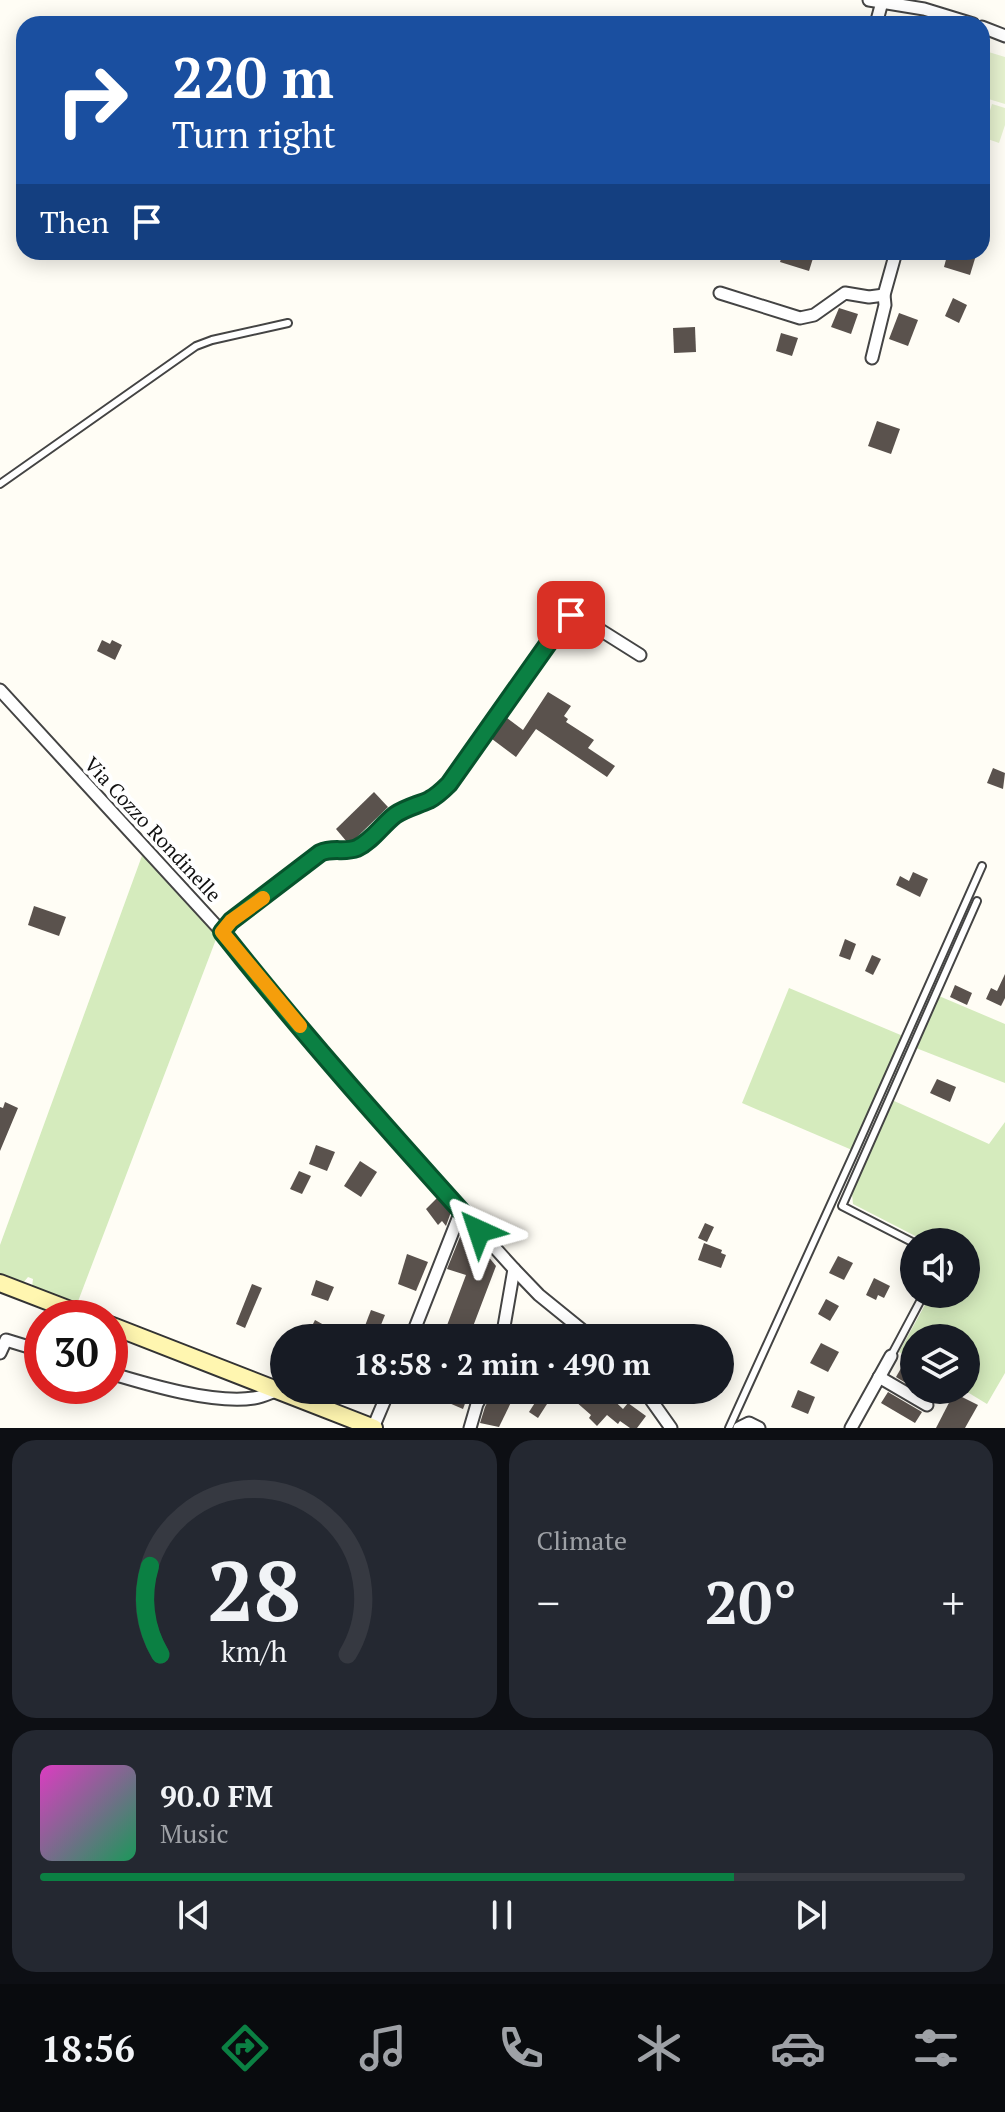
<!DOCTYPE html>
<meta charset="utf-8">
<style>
:root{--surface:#171b24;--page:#242831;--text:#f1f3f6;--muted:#9ea1a6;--line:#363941;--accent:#0b8043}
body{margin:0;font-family:"PT Serif",serif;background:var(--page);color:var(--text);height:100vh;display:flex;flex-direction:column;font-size:30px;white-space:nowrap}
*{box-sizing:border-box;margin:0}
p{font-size:26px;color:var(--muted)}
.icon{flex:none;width:44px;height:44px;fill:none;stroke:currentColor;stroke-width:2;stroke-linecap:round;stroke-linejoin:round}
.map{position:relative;height:1428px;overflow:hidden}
.sheet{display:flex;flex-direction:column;gap:12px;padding:12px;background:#0d0f14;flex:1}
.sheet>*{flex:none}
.guide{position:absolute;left:16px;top:16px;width:974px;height:244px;border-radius:24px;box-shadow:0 4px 20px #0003;background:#1a4fa0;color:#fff;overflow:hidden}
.buttons{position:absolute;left:900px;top:1228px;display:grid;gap:16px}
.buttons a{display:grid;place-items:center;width:80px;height:80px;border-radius:50%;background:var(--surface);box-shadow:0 4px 20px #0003;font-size:40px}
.speed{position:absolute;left:24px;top:1300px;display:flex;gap:16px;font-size:40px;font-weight:700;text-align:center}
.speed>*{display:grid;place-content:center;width:104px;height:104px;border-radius:50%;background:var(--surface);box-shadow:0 4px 20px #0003;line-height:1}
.speed .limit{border:12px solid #d22;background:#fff;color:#111}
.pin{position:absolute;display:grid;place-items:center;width:68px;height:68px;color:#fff;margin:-34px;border-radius:16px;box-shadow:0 4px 12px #0006}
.me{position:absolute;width:88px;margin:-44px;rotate:318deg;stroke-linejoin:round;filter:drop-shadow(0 0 6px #0008)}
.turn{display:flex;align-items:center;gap:28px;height:168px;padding:0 24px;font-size:36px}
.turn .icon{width:104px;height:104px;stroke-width:2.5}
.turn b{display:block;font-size:56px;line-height:68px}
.then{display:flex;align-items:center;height:76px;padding:0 24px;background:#0003;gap:16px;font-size:30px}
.big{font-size:60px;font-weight:700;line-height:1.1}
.sheet .widget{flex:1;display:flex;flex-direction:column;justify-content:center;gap:12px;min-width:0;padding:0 28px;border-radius:24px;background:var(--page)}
.sheet .dial{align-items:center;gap:0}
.dial svg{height:208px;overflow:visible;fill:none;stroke:var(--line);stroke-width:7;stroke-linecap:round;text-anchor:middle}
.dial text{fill:var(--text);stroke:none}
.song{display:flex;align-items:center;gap:24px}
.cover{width:96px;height:96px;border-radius:12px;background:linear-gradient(135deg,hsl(310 70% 55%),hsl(150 70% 35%))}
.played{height:8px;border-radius:4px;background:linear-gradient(90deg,var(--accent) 75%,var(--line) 75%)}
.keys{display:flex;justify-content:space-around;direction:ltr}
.heat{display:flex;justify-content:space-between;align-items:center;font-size:44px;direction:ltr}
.sheet .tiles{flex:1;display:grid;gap:12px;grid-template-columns:1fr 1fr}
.widget:last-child{grid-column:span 2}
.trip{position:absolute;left:270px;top:1324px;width:464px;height:80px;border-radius:40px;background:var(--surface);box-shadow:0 4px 20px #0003;font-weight:700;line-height:80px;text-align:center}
.dock{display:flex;height:128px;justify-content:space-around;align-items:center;background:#090b0e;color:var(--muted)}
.dock .icon{width:56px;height:56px}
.dock .selected{color:var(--accent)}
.dock b{font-size:36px;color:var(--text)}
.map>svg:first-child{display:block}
.green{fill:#d5ebbd}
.pitch{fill:#e6f2cf}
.building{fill:#5a524d}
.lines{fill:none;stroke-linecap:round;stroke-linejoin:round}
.lane-casing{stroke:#444;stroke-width:10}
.street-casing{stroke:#444;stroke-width:15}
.secondary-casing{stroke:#333;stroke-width:20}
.lane{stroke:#fff;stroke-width:6}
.street{stroke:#fff;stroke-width:11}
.secondary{stroke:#fff6b0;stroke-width:16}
.route-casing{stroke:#07532c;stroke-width:20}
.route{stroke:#0b8043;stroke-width:14}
.slow{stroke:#f59e0b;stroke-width:14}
.labels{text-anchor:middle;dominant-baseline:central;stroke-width:8;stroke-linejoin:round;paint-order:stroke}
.street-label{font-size:20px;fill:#111;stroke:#fff}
</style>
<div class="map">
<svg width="1005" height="1428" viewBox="0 0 1005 1428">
<rect width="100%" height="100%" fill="#fffdf5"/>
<g class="green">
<path d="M143,853L218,934L77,1304L32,1287L33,1279L28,1277L23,1283L0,1274V1245Z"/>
<path d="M789,988L903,1036L852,1150L742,1103Z"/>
<path d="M939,996L1005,1024V1083L916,1048Z"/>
<path d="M892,1100L989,1144L1005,1122V1373L987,1404L964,1390H966V1338H914V1360L899,1352L931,1294H966V1242H927L853,1204L852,1194Z"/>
</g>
<g class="pitch">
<path d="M982,50L1005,57V104L982,97Z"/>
<path d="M992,104L1005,108V125L999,143L982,137Z"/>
</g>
<g class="building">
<path d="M783,252H815L809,271L780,262Z"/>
<path d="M948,252H977L970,275L944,267Z"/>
<path d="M953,298L967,305L959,323L945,316Z"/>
<path d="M839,308L858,314L851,334L831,327Z"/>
<path d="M899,313L918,320L908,346L889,339Z"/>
<path d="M695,327L696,352L674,353L673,328Z"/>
<path d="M781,333L798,338L792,356L776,351Z"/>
<path d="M877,421L900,429L891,454L868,446Z"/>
<path d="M102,640L110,644L112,640L122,645L115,660L97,651Z"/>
<path d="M548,692L571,706L564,716L568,719L566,722L594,740L588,748L615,766L607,777L536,729L516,757L492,739L507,718L523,730Z"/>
<path d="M993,768L1005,773L1003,789L987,783Z"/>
<path d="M374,792L388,807L355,839L347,842L336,829Z"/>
<path d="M913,872L928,879L920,897L896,885L900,876L909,881Z"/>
<path d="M34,906L66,917L59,936L28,925Z"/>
<path d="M845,939L856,944L850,960L839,956Z"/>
<path d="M872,955L881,959L873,975L865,971Z"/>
<path d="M1005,974V998L1001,1006L986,999L991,988L997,991Z"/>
<path d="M955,985L972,993L967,1005L950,997Z"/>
<path d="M937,1079L956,1087L950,1102L930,1093Z"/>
<path d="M5,1102L18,1108L0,1151V1107L3,1108Z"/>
<path d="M316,1145L335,1152L327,1171L309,1164Z"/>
<path d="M360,1161L377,1172L361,1197L344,1186Z"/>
<path d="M299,1171L311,1176L302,1194L290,1189Z"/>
<path d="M438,1197L451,1212L446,1226L442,1221L438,1225L426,1209Z"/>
<path d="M705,1223L714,1227L707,1242L698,1238Z"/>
<path d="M464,1227L496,1266L469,1337L446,1328L466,1275L447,1269Z"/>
<path d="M704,1243L722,1250L721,1253L726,1255L721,1268L698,1260Z"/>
<path d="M407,1254L428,1262L416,1291L398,1284Z"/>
<path d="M838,1256L853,1263L844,1280L829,1273Z"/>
<path d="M874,1278L890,1286L884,1298L878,1295L876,1300L866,1295Z"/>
<path d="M316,1280L334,1287L328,1301L311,1295Z"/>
<path d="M252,1284L262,1288L245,1328L236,1324Z"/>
<path d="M826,1299L839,1306L830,1321L818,1314Z"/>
<path d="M371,1310L385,1315L376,1337L363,1331Z"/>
<path d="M315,1320L333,1330L328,1338H306Z"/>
<path d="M666,1327L689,1338H660Z"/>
<path d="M821,1343L839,1352L828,1372L810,1363Z"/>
<path d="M904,1363L914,1368V1388L896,1377Z"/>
<path d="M446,1390H470L463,1409L442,1400Z"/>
<path d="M493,1390H517L499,1427L480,1423L485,1407Z"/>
<path d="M584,1390H603L623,1409L628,1403L646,1416L637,1428H630L620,1421L618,1424L607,1415L597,1426L589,1418L591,1415L575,1401Z"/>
<path d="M798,1390L815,1397L808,1414L791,1407Z"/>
<path d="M888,1392L922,1412L915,1423L881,1403Z"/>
<path d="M954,1393L978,1405L965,1428H936Z"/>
<path d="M538,1398L547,1404L538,1418L529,1412Z"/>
</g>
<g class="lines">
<g class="lane-casing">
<g id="lane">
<path d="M0,484L196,346L212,340L288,323"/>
<path d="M914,1243L842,1206L977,901"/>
<path d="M891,1356L924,1294"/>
<path d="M729,1428L855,1151L982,866"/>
</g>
</g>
<g class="street-casing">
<g id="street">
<path d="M869,0L924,9L973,24"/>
<path d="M876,24L882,2"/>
<path d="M982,27L1005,36"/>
<path d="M720,293L800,318L814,315L845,293L869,297L884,295"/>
<path d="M872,358L885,305L884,295L896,252"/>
<path d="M0,690L222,932L259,979L373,1113L514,1269L502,1338"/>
<path d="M222,932L231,921L320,853C334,847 344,853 357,848C372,841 382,825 395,815C405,808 418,805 429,800C437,796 443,790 449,784L567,617L578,616L640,655"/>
<path d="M514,1269L539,1295L592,1338"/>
<path d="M411,1338L461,1211"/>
<path d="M0,1353L6,1340L42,1351"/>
<path d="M110,1373C150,1385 213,1404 254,1398C262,1397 270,1393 278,1390"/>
<path d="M879,1377L927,1405"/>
<path d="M644,1390L671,1428"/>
<path d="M373,1428L389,1390"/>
<path d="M470,1428L477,1404L485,1390"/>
<path d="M739,1428L749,1423L759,1428"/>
<path d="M851,1428L891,1356"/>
</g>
</g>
<g class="secondary-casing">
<g id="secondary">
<path d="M0,1283L91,1318"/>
<path d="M110,1325L374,1428"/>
</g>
</g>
<use href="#lane" class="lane"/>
<use href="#street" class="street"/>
<use href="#secondary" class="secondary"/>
</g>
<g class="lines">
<g class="route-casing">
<path id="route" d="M479,1231C391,1133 303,1035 222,932L231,921L320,853C333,847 344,853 357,848C372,841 382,825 395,815C405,808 418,805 429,800C437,796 443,790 449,784L567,617L571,615"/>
</g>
<use href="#route" class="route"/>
<path class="slow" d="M263,898L231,921L222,932L300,1026"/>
</g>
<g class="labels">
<g class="street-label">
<text transform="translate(153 829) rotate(47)">Via Cozzo Rondinelle</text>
</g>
</g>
</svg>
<div class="buttons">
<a><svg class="icon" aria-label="sound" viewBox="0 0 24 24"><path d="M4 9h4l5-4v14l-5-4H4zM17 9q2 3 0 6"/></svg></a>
<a><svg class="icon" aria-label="layers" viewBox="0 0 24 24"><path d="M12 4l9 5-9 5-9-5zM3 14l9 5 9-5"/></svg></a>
</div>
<div class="speed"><div class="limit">30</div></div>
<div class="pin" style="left:571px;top:615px;background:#d93025"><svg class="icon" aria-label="arrive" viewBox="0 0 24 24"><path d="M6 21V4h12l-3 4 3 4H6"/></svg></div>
<svg class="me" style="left:479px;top:1231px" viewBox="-20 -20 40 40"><path d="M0-17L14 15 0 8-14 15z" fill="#0b8043" stroke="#fff" stroke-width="4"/></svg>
<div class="trip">18:58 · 2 min · 490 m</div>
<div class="guide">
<div class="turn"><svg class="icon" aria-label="right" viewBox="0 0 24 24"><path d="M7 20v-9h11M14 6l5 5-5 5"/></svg><div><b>220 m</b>Turn right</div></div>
<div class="then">Then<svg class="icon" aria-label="arrive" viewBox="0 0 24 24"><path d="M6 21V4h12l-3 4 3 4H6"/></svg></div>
</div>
</div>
<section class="sheet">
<div class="tiles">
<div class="widget dial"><svg viewBox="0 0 100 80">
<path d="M14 69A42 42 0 1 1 86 69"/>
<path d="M14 69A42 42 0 0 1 10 35" stroke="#0b8043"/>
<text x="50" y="56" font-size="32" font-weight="700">28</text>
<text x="50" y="72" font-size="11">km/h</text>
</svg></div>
<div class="widget"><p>Climate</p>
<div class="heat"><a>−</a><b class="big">20°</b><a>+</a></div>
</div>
<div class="widget">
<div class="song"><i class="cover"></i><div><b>90.0 FM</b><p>Music</p></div></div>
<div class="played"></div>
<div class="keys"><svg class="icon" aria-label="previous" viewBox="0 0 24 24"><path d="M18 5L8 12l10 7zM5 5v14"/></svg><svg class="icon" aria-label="pause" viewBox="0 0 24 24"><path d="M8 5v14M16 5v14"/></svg><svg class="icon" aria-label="next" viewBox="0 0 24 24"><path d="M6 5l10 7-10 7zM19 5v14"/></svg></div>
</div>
</div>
</section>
<nav class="dock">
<b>18:56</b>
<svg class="icon selected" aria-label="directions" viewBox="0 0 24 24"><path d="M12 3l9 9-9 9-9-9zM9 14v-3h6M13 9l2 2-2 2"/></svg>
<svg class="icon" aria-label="music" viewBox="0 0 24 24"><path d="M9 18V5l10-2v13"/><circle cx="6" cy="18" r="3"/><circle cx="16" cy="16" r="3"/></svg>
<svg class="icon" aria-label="phone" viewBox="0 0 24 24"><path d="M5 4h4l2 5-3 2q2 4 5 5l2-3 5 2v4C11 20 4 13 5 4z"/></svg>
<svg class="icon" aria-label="climate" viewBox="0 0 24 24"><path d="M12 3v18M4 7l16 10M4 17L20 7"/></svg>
<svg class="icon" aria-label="car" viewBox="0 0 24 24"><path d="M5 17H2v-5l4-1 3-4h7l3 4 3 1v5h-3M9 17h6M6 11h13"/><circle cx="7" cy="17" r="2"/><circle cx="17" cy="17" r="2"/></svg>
<svg class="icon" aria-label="filters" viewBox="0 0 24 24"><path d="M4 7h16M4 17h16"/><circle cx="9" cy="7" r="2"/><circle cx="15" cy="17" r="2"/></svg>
</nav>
